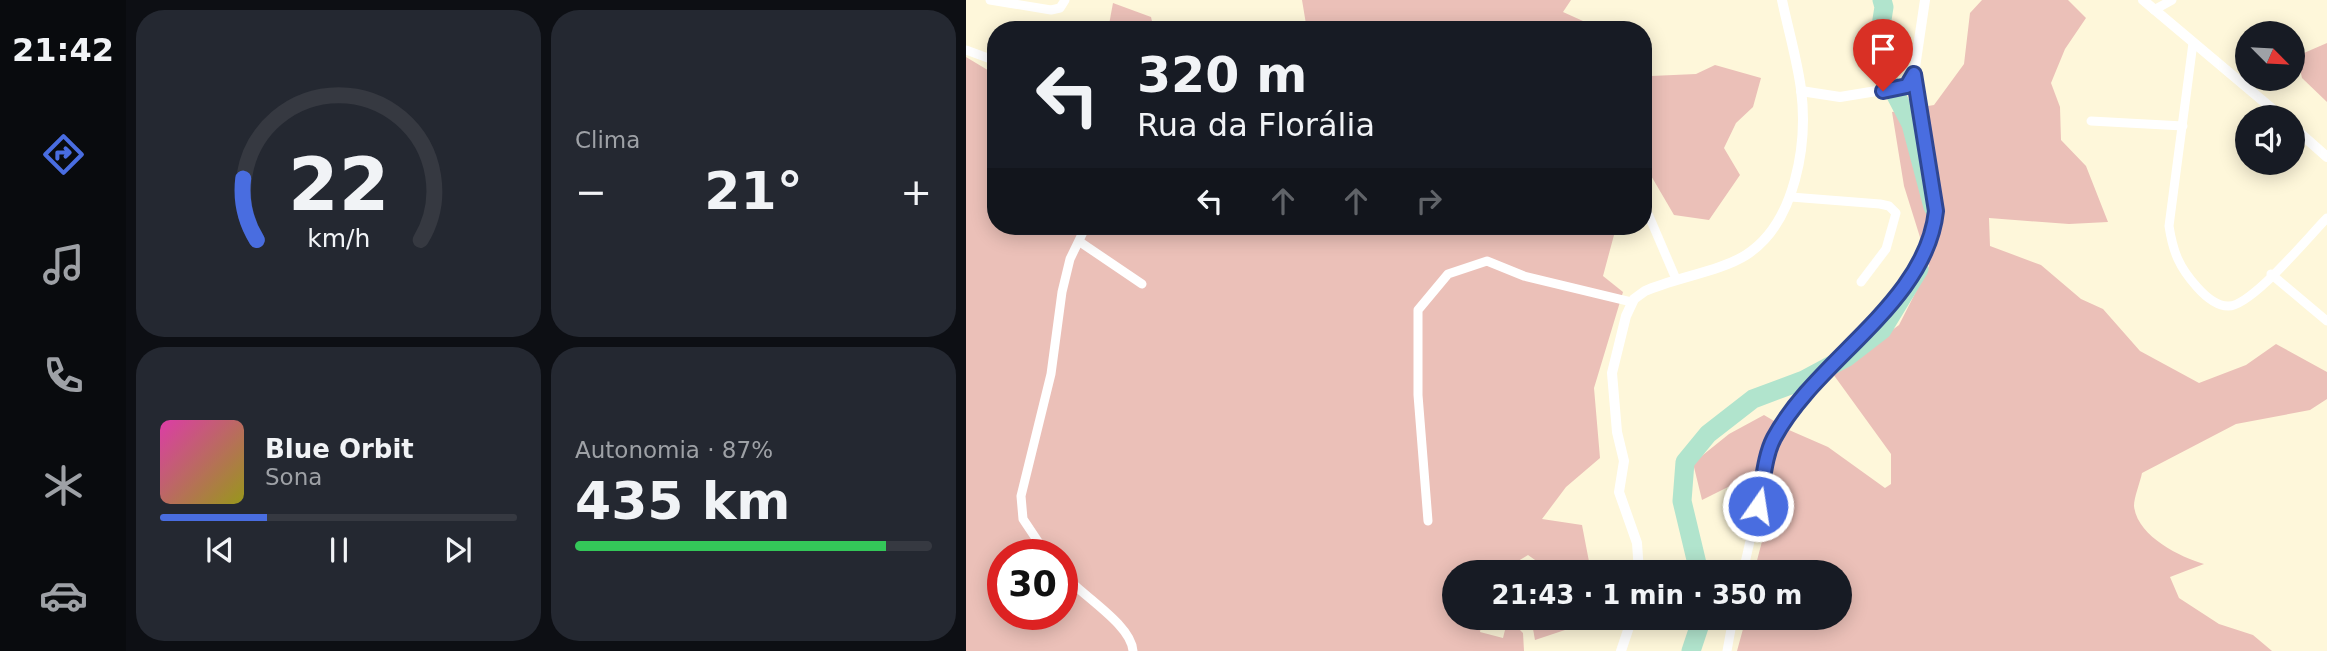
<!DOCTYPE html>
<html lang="pt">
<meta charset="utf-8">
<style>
:root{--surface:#171b24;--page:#242831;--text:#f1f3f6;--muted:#9ea1a6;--line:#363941;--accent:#496de0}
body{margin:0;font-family:"DejaVu Sans",sans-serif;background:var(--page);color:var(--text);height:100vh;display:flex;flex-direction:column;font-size:26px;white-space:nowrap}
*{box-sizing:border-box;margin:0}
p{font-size:23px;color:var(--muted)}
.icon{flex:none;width:38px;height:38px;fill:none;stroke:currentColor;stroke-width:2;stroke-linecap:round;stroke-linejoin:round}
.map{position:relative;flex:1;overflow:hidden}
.side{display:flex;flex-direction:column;gap:10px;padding:10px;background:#0d0f14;width:840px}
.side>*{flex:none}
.guide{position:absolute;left:21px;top:21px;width:665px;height:214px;border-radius:28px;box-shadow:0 4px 18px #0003;background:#171b24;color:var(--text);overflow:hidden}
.needle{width:46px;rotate:114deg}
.controls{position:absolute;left:1269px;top:21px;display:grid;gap:14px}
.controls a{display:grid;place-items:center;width:70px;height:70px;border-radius:50%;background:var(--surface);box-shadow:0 4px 18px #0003;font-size:35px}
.speed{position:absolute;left:21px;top:539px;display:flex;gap:14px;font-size:35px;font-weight:700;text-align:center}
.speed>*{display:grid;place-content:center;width:91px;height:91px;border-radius:50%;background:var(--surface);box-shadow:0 4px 18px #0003;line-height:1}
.speed .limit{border:10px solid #d22;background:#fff;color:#111}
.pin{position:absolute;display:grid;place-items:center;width:60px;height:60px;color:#fff;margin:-72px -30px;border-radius:50% 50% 50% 0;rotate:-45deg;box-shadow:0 0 7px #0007}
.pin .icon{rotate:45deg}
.me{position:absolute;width:77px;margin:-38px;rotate:13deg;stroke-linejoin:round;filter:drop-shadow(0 0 5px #0008)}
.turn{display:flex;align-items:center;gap:24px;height:147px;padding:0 35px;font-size:32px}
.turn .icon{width:91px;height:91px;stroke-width:2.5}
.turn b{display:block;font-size:49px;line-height:60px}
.lanes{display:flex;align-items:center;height:66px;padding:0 35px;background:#0003;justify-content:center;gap:35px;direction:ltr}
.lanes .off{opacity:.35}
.big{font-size:52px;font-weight:600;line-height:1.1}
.side .tile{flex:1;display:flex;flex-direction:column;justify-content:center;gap:10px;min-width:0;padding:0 24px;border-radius:28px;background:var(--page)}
.side .dial{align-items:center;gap:0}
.dial svg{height:182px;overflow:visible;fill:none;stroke:var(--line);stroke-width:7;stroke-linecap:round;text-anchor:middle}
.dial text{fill:var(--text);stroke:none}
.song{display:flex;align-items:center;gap:21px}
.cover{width:84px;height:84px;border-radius:10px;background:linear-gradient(135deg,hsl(320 70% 55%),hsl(60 70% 35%))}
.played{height:7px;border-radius:4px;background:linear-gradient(90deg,var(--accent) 30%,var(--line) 30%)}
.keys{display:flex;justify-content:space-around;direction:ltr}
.heat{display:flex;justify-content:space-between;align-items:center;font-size:38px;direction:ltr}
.charge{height:10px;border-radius:5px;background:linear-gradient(90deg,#34c759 87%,var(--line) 0)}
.side .tiles{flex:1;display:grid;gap:10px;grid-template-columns:repeat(2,1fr)}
.trip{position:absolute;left:476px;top:560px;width:410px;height:70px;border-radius:35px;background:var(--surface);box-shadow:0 4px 18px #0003;font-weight:600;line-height:70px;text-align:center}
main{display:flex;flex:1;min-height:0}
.menu{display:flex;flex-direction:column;width:126px;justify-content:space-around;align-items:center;background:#090b0e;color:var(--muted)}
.menu .icon{width:49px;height:49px}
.menu .current{color:var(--accent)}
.menu b{font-size:32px;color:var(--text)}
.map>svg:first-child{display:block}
.green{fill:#ebc0b8;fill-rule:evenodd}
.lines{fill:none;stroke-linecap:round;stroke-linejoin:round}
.river{stroke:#b1e4cd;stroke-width:19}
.minor{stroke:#fff;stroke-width:9}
.tertiary{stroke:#fff;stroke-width:10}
.route-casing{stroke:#2f4792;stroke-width:18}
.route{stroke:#496de0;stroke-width:12}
</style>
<main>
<nav class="menu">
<b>21:42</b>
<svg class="icon current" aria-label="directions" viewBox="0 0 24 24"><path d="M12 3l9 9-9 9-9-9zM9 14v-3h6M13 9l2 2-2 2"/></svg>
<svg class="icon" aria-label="music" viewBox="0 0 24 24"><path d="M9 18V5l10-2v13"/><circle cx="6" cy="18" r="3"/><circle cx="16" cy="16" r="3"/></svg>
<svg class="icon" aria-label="phone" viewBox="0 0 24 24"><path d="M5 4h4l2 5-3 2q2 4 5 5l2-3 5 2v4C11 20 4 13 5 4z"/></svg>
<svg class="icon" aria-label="climate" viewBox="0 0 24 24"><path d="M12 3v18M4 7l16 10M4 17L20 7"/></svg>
<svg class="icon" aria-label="car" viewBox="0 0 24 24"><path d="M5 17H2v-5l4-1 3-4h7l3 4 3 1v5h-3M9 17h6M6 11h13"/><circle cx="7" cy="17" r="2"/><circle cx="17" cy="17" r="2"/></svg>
</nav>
<section class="side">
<div class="tiles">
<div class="tile dial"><svg viewBox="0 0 100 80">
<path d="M14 69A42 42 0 1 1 86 69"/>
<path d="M14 69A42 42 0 0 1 8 42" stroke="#496de0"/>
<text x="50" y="56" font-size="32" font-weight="700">22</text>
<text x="50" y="72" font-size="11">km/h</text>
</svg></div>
<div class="tile"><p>Clima</p>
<div class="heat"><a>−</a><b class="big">21°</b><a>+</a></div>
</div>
<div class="tile">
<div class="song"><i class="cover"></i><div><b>Blue Orbit</b><p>Sona</p></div></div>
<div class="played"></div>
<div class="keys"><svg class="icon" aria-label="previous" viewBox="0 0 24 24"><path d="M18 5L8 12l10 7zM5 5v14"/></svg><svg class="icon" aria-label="pause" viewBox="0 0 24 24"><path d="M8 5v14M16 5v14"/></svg><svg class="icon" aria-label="next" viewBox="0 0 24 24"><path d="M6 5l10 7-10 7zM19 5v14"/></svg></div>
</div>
<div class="tile"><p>Autonomia · 87%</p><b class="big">435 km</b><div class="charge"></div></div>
</div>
</section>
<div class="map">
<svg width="1361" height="651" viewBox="0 0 1361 651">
<rect width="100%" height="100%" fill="#fef7da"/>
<g class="green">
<path d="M336,0H605L597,12L637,30H341Z"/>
<path d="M1016,0H1102L1120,18L1099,49L1085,83L1094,107L1095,140L1120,166L1142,222L1103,224L1023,218L1024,246L1075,265L1115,299L1137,309L1174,351L1233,383L1280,365L1310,344L1361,372V399L1344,410L1270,424L1176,473C1174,483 1168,497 1168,506C1171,536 1214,557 1238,564L1204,577L1213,598L1253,624L1287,635L1306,651H771L780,618H873V572H788L805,507L801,484L762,487L736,500L727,463L763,434L798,415L823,430L862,447L919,488L925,484V454L867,374L933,325L963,266L938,186L926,112L968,105L998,64L1004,13Z"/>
<path d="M147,3L185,17L188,30H142Z"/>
<path d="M1361,43V102L1336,78L1331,56Z"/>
<path d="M0,57L30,75V226H646L648,235L637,276L657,292L628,388L634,458L600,487L576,519L616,525L625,572H586L562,555L534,572H488V618H517L514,632L537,638L542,618L557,633L558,651H0ZM37,555H96V614H37Z"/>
<path d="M749,65L795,78L787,107L770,123L758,148L774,175L743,220L708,215L677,162V68L685,76L730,74Z"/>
<path d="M565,618H613L608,627L569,640Z"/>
</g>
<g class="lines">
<g class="river">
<path d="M916,0L918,7L910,57L945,124L967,207"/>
<path d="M733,572L716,501L719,462L742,434L787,399L838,380L881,357L916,330L953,269"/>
<path d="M725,651L736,618"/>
</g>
<g class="minor">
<path d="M24,0L85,10L94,8L99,0"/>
<path d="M1188,10L1206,0"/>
<path d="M1227,43L1203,226C1207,252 1213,267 1231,287C1239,296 1250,306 1262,306C1285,307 1343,236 1361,218"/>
<path d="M0,50L30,61"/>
<path d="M1125,121L1217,126"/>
<path d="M825,197L914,204L923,206L930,213L920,249L895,282"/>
<path d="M677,202L710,279"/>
<path d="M114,242L176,284"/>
<path d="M1305,274L1361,321"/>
<path d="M462,521L452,395V310L482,274L521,261L558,276L666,302"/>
<path d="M81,555L57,519L55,496L85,374L96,292L104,259L120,226"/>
<path d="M777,572C784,541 791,510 798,479C801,466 802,449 809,437C852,361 960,301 970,211L948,74"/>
<path d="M96,573C116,596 165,624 167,651"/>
<path d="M761,651L767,618"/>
</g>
<g class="tertiary">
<path d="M1177,0L1316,117"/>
<path d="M835,91L874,97L941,86L948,74L959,0"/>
<path d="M1326,126L1361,157"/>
<path d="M673,572L671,543L653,492L658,461L651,432L646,373L660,316L668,299L679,291C708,278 755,271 780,255C830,223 842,143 835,89C831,59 822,29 816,0"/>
<path d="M655,651L666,618"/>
</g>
</g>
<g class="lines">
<g class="route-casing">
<path id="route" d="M792,506C797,485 798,457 808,438C850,359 960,304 970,211L948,74L941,86L917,91"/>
</g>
<use href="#route" class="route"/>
</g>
</svg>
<div class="controls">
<a><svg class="needle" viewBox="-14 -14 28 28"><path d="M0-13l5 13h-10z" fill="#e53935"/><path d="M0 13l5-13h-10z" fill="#9ea1a6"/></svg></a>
<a><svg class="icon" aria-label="sound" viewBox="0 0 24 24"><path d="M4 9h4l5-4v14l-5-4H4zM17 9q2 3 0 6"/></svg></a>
</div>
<div class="speed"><div class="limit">30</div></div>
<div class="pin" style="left:917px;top:91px;background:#d93025"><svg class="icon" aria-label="arrive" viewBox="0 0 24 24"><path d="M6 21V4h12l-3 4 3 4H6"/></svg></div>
<svg class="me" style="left:792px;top:506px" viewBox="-20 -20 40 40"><circle r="17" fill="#496de0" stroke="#fff" stroke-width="3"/><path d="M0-11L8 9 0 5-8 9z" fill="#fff"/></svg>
<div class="trip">21:43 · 1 min · 350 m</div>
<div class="guide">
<div class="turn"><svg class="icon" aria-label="left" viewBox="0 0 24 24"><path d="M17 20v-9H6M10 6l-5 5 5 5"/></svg><div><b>320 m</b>Rua da Florália</div></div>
<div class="lanes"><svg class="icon" aria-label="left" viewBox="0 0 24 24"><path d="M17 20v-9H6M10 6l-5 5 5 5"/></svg><svg class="icon off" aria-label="ahead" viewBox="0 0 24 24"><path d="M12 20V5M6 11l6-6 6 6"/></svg><svg class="icon off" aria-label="ahead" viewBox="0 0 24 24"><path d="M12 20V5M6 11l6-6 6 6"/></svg><svg class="icon off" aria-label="right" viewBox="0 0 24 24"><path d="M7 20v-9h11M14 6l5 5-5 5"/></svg></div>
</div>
</div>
</main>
